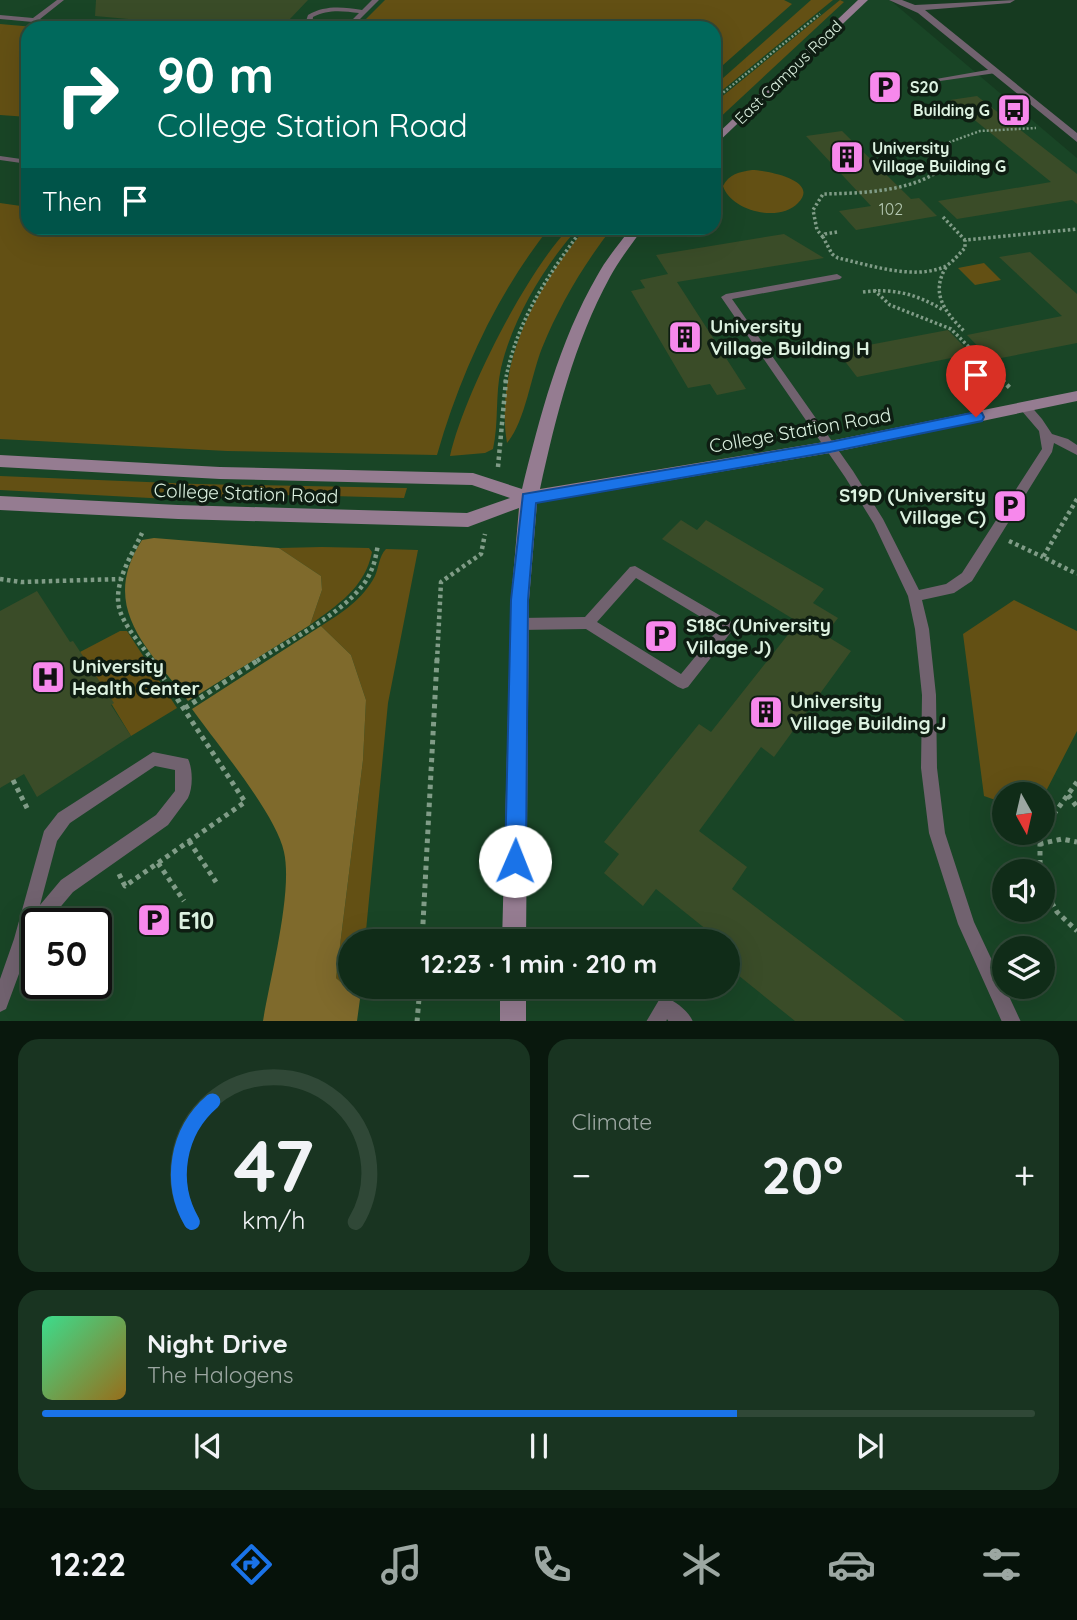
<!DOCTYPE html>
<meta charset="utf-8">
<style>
:root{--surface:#102c18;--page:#193421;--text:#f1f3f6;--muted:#9ca7a2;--line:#304837;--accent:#1a73e8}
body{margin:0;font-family:Quicksand,sans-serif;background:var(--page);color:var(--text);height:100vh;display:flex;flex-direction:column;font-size:26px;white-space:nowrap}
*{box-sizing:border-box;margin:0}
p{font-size:23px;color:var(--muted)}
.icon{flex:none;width:38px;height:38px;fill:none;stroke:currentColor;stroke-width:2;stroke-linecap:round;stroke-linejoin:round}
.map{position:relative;height:1021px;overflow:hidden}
.sheet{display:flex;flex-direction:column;gap:18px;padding:18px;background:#09180d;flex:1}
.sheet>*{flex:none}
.guide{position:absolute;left:21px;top:21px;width:700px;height:214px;border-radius:21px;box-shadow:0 7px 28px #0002,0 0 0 2px var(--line);background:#00695c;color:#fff;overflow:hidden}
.needle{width:46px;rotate:172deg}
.tools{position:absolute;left:992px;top:782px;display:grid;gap:14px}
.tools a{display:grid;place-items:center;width:63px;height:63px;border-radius:50%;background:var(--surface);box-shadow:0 7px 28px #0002,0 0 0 2px var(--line);font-size:35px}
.speed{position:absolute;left:21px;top:908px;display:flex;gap:14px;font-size:35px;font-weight:700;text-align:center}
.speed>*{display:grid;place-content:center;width:91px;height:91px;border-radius:50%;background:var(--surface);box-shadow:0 7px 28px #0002,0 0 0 2px var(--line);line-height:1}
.speed .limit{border:4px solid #111;border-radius:10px;background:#fff;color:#111}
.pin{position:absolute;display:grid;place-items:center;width:60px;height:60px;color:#fff;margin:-72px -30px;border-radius:50% 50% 50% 0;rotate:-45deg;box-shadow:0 0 7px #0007}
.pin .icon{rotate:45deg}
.me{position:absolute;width:77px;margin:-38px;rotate:1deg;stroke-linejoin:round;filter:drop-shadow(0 0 5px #0008)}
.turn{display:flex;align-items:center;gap:24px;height:147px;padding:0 21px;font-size:32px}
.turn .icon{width:91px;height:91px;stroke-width:2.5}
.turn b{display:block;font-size:49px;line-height:60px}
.then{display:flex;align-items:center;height:66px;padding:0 21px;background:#0003;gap:14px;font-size:26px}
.big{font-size:52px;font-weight:700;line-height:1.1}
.sheet .tile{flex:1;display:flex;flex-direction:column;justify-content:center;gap:10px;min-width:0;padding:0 24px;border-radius:21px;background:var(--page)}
.sheet .dial{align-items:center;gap:0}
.dial svg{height:182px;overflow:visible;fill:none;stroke:var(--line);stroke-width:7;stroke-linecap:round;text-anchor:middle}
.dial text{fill:var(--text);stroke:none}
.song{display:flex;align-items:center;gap:21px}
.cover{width:84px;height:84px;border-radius:10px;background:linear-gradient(135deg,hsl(150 70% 55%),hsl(40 70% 35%))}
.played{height:7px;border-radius:4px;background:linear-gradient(90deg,var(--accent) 70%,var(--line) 70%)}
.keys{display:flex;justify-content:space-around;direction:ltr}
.heat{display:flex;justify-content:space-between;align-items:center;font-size:38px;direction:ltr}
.sheet .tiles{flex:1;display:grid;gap:18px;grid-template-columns:1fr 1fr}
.tile:last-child{grid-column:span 2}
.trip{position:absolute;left:338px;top:929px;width:402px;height:70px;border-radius:35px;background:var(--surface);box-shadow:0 7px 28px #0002,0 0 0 2px var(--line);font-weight:700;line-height:70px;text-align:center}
.menu{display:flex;height:112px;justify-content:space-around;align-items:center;background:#06120a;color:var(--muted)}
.menu .icon{width:49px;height:49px}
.menu .active{color:var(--accent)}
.menu b{font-size:32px;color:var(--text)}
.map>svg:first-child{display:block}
.built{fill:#194526;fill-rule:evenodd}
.green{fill:#635014}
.forest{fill:#7f6a2c}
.building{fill:#3a4c28}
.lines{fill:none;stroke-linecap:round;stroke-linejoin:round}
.path-far3{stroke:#809c87;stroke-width:2.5;stroke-dasharray:2 2;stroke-linecap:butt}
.path-far2{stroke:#809c87;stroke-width:3.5;stroke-dasharray:2.5 2.5;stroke-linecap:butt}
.path-far1{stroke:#809c87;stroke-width:4.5;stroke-dasharray:3.5 3.5;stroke-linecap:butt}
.path{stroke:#809c87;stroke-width:5;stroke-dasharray:4.5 4.5;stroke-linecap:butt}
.lane{fill:#71626f;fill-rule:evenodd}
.street{fill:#71626f;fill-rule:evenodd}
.secondary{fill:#957c91;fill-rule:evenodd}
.route{fill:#1a73e8;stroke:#114b97;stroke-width:2}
.labels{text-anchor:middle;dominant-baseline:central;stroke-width:7;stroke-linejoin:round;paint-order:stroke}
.far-street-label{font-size:16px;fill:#dcf1e0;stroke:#0e1d12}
.far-poi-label{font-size:16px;font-weight:bold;fill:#dcf1e0;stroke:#0e1d12;text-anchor:start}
.number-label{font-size:16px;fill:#b4c8b2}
.poi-label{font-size:19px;font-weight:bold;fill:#dcf1e0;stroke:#0e1d12;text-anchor:start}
.street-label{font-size:19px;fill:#dcf1e0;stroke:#0e1d12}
.near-poi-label{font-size:23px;font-weight:bold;fill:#dcf1e0;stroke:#0e1d12;text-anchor:start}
</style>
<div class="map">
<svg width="1077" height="1022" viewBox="0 0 1077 1022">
<rect width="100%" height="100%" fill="#163a20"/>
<path class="built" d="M0,0H890L1077,158V1021L0,1022ZM28,28H714V228H28ZM1004,794H1043V833H1004ZM1004,872H1043V910H1004ZM37,924H96V984H37ZM350,942H728V987H350ZM1004,948H1043V987H1004Z"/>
<g class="green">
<path d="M385,0H784L792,4L714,73V28H357Z"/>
<path d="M811,0H833L714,97V86Z"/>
<path d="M840,0L844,2L714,123V103Z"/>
<path d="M0,24L46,28H28V117L0,115Z"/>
<path d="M752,170C765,170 821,180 798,203C779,223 731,211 723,186C729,174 739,172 752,170Z"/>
<path d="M0,203L28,207V228H166L187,231L190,228H549C496,296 461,372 437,455L227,451L0,439Z"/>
<path d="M569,228H578C544,266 513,318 501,368C495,395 499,422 493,449L485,453L450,456C464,394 526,273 569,228Z"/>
<path d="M586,228H612C584,264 559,306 542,348C531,376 525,422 507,443C494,365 537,285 586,228Z"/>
<path d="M984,263L1001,280L975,285L958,268Z"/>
<path d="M0,476L196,484L407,488L404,498L296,495L169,499L0,490Z"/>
<path d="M322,547L369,548L372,552C365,588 337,605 310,625L322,590L321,576L279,548Z"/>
<path d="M386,549L418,550L388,703L365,941L350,942V987H361L360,999L336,978L363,760L366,700L351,655L321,626C342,613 363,599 375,576C379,567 379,556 386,549Z"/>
<path d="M1014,600L1077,631V731L1043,797V794H1004V803L984,796L963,634Z"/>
<path d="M120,631H127L177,708L131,736L80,652Z"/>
</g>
<g class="forest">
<path d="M154,538L279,548L321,576L322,590L310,625L188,701C149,649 98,608 142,540Z"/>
<path d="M321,626L351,655L366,700L363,760L336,978L360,999L357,1021H263C270,978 293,892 284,852C276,814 217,744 192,709Z"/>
</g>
<g class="building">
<path d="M96,0H308L289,20L281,22L282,28H228L95,16Z"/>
<path d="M977,96L1077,174V204L1072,200L957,219L938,201L1051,182L950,100Z"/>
<path d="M842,131L911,199L919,198L937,216L856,230L839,211L871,206L806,136Z"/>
<path d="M784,234L824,258L677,282L746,389L717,395L710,384L688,388L631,291L645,288L640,280L668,274L656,255Z"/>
<path d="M1030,252L1077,294V343L991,360L967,335L1062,316L999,257Z"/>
<path d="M948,330L971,354L857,377L837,351Z"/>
<path d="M681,520L697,530L706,520L824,589L813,603L838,618L825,635L851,651L774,757L761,747L699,831L747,867L732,889L905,1021H795L728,967V942H699L707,930L656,889L643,906L604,873L619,854L604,842L699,724L711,732L798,622L662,539Z"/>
<path d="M37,591L70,642L73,641L114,703L111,705L131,736L37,797L24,774L0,788V611Z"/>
</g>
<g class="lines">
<g class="path-far3">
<path d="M714,100L820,14"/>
<path d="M946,167L950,142L980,131L1036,128"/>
</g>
<g class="path-far2">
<path d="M943,217L965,240"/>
<path d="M837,232L825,234L823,237L832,254L838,258C870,265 912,280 944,267C952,263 959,254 965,248V240L1077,229"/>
<path d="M823,237L817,230L813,210L823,194C864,193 915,192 947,165"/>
<path d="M946,267C930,294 945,312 965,332"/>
<path d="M874,290L890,305L951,329L1004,382"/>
<path d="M863,292C893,288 917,294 943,310"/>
<path d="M505,382C517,320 546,278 583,228"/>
</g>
<g class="path-far1">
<path d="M1002,380L1010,388"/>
<path d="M498,467L506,380"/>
<path d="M1077,499L1043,557L1077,574"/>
<path d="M142,533C131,557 109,589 122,616C129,632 143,647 153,661"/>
<path d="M1009,541L1043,557"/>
<path d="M0,579L21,582L121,579"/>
<path d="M257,661C289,640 357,607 371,571C375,563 376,554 378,545"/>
<path d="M437,661L441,582L481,554L485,534"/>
</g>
<g class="path">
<path d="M185,708L260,659"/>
<path d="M13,780L29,812"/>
<path d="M1068,795L1077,807"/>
<path d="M1043,829L1077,782"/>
<path d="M1040,833V872"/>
<path d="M189,841L216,882"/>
<path d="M1039,844L1062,839L1077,842"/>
<path d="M158,863L184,901"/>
<path d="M119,874L125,886L245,802L151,659"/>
<path d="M1043,887L1057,912L1077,931"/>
<path d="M422,942L437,659"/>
<path d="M417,1022L420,987"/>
</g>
<g class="lane">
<path d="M57,0H64L40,19L121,26L124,28H99L0,19V15L33,18Z"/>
<path d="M372,0H379L351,28H344L359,13C343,11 328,9 313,17L312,25L321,28H301L282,24L285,22L305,24L308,15C325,5 343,7 362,10Z"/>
<path d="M993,69L997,71L996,73L940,81L936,79Z"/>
<path d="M0,156L28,160V164L0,160Z"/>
<path d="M837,274L842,277L840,279L732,299L853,471L883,519L919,590L946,584L962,573L1042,449L1039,431L1021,410L1019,407L1021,404H1029L1042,419L1052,434L1068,439L1077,445V455L1054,443L1052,452L972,581L954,593L922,600L929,629L936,695L937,768L945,833L974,922L1021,1022H1002L958,924L929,833L921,768L922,695L915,629L908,596L874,524L845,477L721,297L726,294Z"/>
<path d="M635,566L733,623L735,627L688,687L683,689L678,687L586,629L519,630L514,628L512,624L514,620L519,618L585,617L630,567ZM636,578L719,628L681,674L597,622Z"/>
<path d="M153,752L188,759C193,769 193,788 188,798L168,825L73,892L46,924H37V936L30,944L6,1009L0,1012V979L14,939L44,831L58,813ZM155,766L175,770V791L156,815L61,880L40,905L57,841L70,823Z"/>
<path d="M665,997C675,1001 689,1011 693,1022H669L667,1019L666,1022H646L659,1000Z"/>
</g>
<path class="street" d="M889,0H902L915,5L1015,0L1010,3L925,10L1077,133V142L918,13Z"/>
<g class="secondary">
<path d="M858,0H868L714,146V137Z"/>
<path d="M631,228H643C632,244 619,260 610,277C574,343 556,416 540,489L830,441L1077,391V401L830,453L537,503L529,600L526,942H502L511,600L519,508L468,527L178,519L0,510V496L178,505L467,513L510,498L472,485L220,479L0,467V455L220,467L473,473L522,489C540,416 559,342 597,276C606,259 620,243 631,228Z"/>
<rect x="500" y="987" width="26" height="35"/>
</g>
</g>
<path class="route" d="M976,412L982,413L984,417L982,421L830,452L536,503L528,600L526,861L523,869L515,872L508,869L505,861L511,600L523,494L830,442Z"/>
<defs>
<g id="parking-square" transform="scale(1.75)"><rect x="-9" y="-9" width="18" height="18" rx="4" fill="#f788ec" stroke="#0e1d12"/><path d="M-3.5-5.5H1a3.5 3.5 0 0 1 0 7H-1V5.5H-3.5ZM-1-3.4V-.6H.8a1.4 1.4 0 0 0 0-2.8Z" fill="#111"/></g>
<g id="bus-square" transform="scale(1.75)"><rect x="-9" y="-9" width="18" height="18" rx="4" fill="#f788ec" stroke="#0e1d12"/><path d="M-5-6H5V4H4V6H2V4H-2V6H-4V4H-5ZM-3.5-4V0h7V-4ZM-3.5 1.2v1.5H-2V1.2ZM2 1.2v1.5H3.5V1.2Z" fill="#111"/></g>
<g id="building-square" transform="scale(1.75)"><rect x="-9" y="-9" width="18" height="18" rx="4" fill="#f788ec" stroke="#0e1d12"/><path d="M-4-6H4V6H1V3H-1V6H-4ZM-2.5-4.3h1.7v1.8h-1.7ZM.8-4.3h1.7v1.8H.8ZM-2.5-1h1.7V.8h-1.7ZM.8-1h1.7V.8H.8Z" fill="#111"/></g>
<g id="hospital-square" transform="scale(1.75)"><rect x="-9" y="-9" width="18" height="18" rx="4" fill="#f788ec" stroke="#0e1d12"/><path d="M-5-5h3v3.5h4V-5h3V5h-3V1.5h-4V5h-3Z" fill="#111"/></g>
</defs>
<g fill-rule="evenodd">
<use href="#parking-square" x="885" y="87"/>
<use href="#bus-square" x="1014" y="110"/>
<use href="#building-square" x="847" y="157"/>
<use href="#building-square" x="685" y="337"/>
<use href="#parking-square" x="1010" y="506"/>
<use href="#parking-square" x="661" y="636"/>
<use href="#hospital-square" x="48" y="677"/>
<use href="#building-square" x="766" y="712"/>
<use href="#parking-square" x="154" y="920"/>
</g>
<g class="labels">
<g class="far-street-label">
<text transform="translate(788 72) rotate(-44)">East Campus Road</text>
</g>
<g class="far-poi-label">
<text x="910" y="87">S20</text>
<text x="990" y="110" text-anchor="end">Building G</text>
<text x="872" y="148">University<tspan x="872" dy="18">Village Building G</tspan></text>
</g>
<g class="number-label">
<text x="891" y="209">102</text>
</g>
<g class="poi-label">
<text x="710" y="326">University<tspan x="710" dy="22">Village Building H</tspan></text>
<text x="986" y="495" text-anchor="end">S19D (University<tspan x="986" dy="22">Village C)</tspan></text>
<text x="686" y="625">S18C (University<tspan x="686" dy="22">Village J)</tspan></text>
<text x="72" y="666">University<tspan x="72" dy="22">Health Center</tspan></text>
<text x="790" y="701">University<tspan x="790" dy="22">Village Building J</tspan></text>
</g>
<g class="street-label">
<text transform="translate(800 430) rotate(-10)">College Station Road</text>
<text transform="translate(246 493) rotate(2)">College Station Road</text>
</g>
<g class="near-poi-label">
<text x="178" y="920">E10</text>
</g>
</g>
</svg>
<div class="tools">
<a><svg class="needle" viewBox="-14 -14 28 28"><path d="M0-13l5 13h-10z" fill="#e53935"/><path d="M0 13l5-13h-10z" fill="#9ca7a2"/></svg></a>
<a><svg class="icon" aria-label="sound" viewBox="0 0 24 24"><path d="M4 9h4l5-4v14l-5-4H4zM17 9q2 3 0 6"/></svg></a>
<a><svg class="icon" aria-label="layers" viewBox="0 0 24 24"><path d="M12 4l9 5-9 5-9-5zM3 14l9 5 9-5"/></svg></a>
</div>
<div class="speed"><div class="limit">50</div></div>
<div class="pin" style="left:976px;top:417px;background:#d93025"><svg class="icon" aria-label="arrive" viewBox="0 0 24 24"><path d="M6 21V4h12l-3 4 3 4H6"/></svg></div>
<svg class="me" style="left:515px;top:861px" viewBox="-20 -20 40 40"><circle r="19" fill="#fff"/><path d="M0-13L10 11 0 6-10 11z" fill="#1a73e8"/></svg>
<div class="trip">12:23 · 1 min · 210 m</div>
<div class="guide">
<div class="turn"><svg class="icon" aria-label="right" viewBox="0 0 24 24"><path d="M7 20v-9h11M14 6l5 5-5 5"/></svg><div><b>90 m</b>College Station Road</div></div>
<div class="then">Then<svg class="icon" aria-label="arrive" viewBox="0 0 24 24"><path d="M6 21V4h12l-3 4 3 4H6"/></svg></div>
</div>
</div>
<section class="sheet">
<div class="tiles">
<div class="tile dial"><svg viewBox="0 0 100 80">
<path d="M14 69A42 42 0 1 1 86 69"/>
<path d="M14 69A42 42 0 0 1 23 16" stroke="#1a73e8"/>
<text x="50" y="56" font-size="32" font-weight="700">47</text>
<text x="50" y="72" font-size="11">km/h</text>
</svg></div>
<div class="tile"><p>Climate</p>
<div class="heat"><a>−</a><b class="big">20°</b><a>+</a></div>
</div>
<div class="tile">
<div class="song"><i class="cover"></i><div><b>Night Drive</b><p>The Halogens</p></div></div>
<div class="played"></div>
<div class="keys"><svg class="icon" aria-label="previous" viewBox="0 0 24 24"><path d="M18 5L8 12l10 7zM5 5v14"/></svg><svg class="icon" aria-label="pause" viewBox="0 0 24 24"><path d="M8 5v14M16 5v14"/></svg><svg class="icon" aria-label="next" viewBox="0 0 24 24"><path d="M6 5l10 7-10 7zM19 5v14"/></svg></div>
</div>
</div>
</section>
<nav class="menu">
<b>12:22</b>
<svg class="icon active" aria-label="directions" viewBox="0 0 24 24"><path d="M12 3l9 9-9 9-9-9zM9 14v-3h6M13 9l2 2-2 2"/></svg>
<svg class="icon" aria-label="music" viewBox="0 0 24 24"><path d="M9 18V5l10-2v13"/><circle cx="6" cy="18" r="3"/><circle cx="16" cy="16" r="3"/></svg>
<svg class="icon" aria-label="phone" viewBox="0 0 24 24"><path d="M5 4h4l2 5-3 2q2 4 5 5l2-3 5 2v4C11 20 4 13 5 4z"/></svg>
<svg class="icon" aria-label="climate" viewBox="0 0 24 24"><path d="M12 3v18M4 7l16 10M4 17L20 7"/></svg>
<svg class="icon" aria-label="car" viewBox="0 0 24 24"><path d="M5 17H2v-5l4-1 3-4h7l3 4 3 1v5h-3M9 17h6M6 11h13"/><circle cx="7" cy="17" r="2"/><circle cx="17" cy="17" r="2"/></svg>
<svg class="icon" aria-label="filters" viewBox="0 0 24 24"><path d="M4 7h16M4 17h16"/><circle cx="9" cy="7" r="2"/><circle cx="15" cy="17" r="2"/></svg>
</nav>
